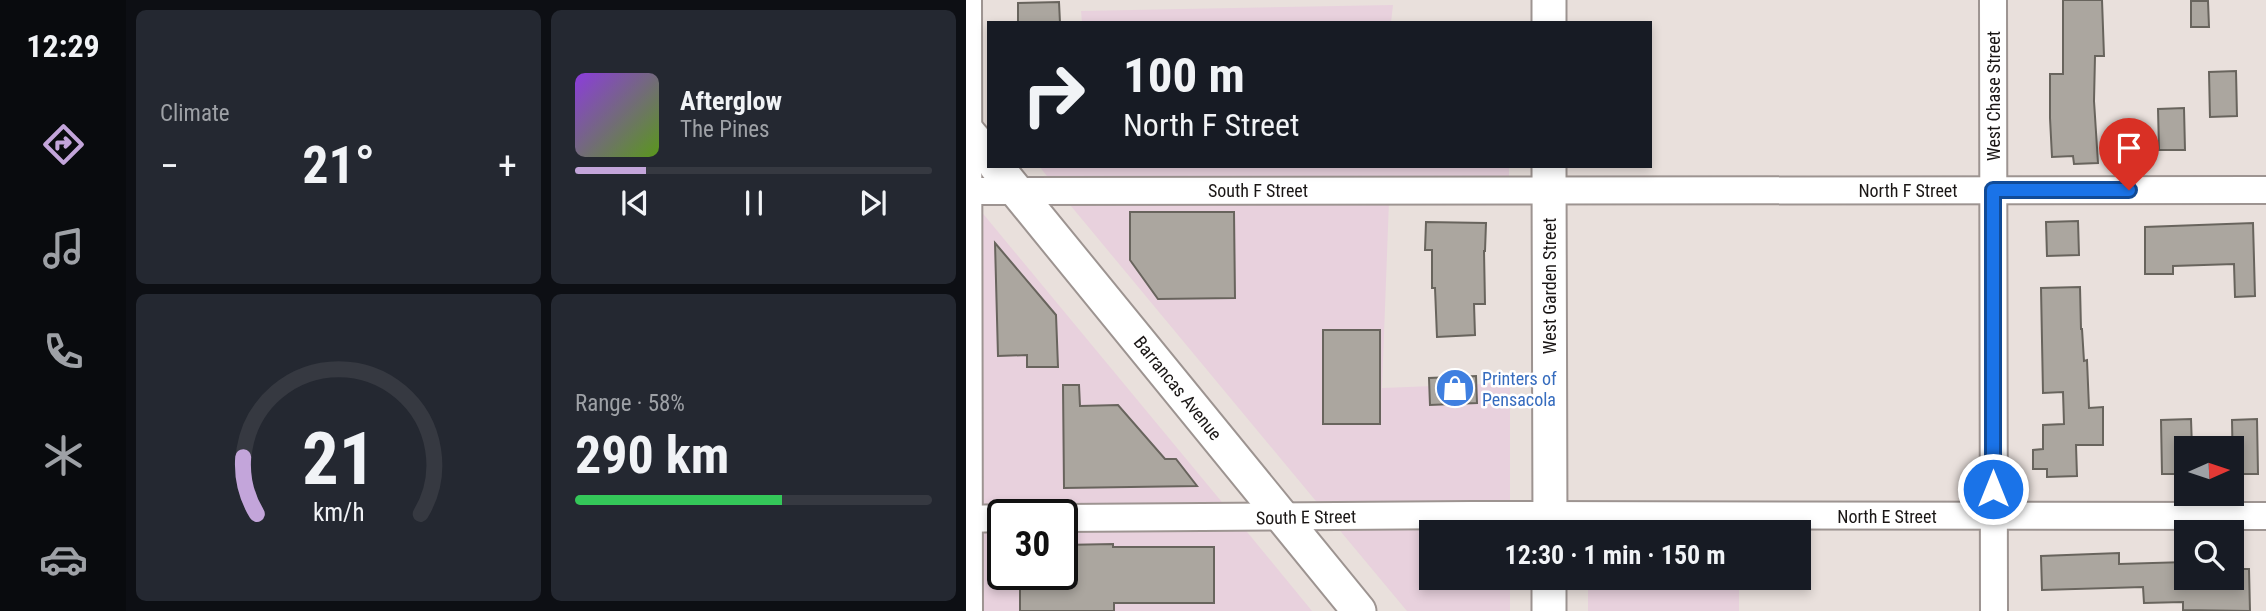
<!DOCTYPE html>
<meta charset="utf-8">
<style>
:root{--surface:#171b24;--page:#242831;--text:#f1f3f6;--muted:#9ea1a6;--line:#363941;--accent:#c3a5da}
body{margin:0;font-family:"Roboto Condensed",sans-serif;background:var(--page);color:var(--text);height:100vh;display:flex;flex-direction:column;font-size:26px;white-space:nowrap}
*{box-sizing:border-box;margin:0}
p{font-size:23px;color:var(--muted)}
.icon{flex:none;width:38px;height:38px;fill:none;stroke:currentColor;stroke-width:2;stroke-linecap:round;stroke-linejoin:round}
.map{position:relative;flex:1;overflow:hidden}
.side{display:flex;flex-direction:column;gap:10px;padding:10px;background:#0d0f14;width:840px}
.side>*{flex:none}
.guide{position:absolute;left:21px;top:21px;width:665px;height:147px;border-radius:0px;box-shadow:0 4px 10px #0003;background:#171b24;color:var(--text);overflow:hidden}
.needle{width:46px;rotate:87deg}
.buttons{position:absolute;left:1208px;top:436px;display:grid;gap:14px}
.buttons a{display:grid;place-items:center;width:70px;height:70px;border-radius:0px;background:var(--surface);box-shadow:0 4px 10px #0003;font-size:35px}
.speed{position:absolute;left:21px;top:499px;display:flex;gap:14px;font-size:35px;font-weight:700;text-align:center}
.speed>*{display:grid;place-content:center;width:91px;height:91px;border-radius:50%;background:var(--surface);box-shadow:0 4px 10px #0003;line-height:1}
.speed .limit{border:4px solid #111;border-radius:10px;background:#fff;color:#111}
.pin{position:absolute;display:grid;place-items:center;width:60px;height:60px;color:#fff;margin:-72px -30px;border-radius:50% 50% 50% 0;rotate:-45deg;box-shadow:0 0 7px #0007}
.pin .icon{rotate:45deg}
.me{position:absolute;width:77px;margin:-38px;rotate:0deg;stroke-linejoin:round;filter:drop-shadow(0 0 5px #0008)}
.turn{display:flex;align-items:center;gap:24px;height:147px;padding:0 21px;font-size:32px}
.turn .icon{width:91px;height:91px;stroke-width:2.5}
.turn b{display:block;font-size:49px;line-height:60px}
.big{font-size:52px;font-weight:700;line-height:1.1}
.side .card{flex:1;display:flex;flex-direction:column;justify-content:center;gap:10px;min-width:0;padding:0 24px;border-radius:10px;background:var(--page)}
.side .dial{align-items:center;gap:0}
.dial svg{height:182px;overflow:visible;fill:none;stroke:var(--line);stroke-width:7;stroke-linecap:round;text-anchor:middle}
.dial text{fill:var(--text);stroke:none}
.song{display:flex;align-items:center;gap:21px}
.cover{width:84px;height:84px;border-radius:10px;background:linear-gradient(135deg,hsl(270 70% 55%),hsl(90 70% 35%))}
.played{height:7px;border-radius:4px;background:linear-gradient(90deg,var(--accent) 20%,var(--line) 20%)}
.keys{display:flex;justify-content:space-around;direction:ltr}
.heat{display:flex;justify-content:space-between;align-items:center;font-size:38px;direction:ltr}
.charge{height:10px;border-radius:5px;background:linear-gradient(90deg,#34c759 58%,var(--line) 0)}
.side .tiles{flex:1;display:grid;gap:10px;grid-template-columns:repeat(2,1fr)}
.trip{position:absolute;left:453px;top:520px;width:392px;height:70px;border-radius:0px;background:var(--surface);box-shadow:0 4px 10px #0003;font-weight:700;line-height:70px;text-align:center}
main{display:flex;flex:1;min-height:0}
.tabs{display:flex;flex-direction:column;width:126px;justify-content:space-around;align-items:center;background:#090b0e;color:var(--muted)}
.tabs .icon{width:49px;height:49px}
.tabs .selected{color:var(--accent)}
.tabs b{font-size:32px;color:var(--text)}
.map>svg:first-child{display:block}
.commercial{fill:#e8d1dd}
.building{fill:#aba69f;stroke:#68645d;stroke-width:2}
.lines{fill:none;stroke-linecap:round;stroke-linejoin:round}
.minor-casing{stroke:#9d9491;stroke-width:30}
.major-casing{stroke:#9d9491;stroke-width:37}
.minor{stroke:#fff;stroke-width:26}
.major{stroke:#fff;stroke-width:33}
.route-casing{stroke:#114b97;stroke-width:18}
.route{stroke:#1a73e8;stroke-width:12}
.labels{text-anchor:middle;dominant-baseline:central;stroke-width:5;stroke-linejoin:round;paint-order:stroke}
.street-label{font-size:18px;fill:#1a1615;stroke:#fff}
.shop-label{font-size:18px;fill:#366cbe;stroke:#fff;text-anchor:start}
</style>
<main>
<nav class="tabs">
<b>12:29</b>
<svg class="icon selected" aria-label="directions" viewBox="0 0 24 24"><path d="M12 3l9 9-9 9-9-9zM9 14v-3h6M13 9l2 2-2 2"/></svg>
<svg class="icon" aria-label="music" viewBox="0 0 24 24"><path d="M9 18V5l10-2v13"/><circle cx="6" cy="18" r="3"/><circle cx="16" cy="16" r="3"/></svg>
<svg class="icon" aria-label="phone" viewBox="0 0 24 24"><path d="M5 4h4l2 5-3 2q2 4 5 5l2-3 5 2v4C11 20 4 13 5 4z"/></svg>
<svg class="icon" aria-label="climate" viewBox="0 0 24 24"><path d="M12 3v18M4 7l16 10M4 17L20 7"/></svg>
<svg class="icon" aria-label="car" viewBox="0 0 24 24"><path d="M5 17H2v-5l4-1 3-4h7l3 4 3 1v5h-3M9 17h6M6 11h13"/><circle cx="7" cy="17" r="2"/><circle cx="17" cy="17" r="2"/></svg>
</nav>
<section class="side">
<div class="tiles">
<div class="card"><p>Climate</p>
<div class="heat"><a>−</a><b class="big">21°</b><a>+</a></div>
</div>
<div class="card">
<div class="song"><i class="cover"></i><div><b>Afterglow</b><p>The Pines</p></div></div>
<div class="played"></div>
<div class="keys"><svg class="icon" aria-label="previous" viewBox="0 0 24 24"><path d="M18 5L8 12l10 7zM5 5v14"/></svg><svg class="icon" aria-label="pause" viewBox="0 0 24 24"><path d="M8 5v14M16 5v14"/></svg><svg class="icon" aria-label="next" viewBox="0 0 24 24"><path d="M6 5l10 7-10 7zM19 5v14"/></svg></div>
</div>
<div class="card dial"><svg viewBox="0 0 100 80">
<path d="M14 69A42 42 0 1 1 86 69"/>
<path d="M14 69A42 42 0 0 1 8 44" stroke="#c3a5da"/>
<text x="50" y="56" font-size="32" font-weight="700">21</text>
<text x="50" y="72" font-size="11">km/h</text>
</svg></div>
<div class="card"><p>Range · 58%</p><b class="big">290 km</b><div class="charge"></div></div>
</div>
</section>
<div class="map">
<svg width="1300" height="611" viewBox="0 0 1300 611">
<rect width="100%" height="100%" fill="#e9e0dc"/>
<g class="commercial">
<path d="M427,5L425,23H116L115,11Z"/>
<path d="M73,166H543V180H84Z"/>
<path d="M100,200L423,201L416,388L544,383V505L354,506Z"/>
<path d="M14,210L260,507L15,508Z"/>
<path d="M544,525V532H466V578H544V611H441L371,527Z"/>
<rect x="622" y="526" width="152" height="6"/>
<path d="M277,527L346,611H14V529H37V574H96V528Z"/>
<rect x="622" y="578" width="151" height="33"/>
</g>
<g class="building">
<path d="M1097,0H1136L1138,56H1129L1128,101L1132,163L1108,164L1107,156L1086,157L1084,118V74H1097Z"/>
<path d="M1225,1H1242L1243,27H1225Z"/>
<path d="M93,2L94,23H52V3Z"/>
<path d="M1270,71L1271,116L1244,117L1243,72Z"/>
<path d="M1218,108L1219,150H1193L1192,109Z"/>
<path d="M164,212H268L269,298L192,299L164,260Z"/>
<path d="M1112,221L1113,255L1081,256L1080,222Z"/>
<path d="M460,222L520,223L519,251H518L519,304H508L509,335L471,337L469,288H466V250H459Z"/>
<path d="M1287,223L1289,296L1269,297L1268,264L1207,266V274H1179V227Z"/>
<path d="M29,243L90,315L92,367H61V355L32,356Z"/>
<path d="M1114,287L1115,329H1116L1118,361L1121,360L1123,408L1137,407V445H1110L1111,476L1081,477V469H1067V450L1077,449V425L1098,424L1097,392L1077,393L1075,288Z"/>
<rect x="357" y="330" width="57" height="94"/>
<path d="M510,376L511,403L464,405L463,378Z"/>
<path d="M97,385H113L114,406L152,405L199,459H210L231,486L98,488Z"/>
<path d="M1225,419L1226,448H1220V474H1196L1195,420Z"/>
<path d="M1291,419L1292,474H1267L1266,420Z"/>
<path d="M147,544V547H248V603H148V611H54V574H96V545Z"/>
<path d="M1153,553V564L1220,562V578H1265V569H1283L1284,611L1217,610V602L1178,603L1177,587L1076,590L1075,556Z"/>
</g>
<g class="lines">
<g class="minor-casing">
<g id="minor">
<path d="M2,0L3,611"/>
<path d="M1027,0L1028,611"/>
<path d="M0,191L1300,190"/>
<path d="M96,518L505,515L1300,516"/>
<path d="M0,519L37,518"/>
</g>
</g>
<g class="major-casing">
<g id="major">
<path d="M583,0V23"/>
<path d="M0,130L23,157"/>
<path d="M30,166L393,611"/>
<path d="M583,166L584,532"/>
<path d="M583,611V578"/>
</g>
</g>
<use href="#minor" class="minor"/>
<use href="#major" class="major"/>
</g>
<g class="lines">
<g class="route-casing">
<path id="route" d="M1027,489V190H1163"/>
</g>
<use href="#route" class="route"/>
</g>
<defs>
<g id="shop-disc" transform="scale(2.0125)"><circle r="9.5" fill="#3f7fe0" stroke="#fff"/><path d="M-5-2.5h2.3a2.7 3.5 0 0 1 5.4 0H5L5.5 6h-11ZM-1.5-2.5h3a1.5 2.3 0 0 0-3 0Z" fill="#fff"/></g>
</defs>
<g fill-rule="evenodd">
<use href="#shop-disc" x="489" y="388"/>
</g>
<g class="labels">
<g class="street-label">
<text transform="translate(1027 96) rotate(-90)">West Chase Street</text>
<text x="292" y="190">South F Street</text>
<text x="942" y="190">North F Street</text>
<text transform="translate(583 286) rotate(-90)">West Garden Street</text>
<text transform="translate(212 388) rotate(51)">Barrancas Avenue</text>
<text x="921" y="516">North E Street</text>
<text transform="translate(340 517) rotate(-1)">South E Street</text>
</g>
<g class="shop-label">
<text x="516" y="378">Printers of<tspan x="516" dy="21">Pensacola</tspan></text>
</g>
</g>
</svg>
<div class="buttons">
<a><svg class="needle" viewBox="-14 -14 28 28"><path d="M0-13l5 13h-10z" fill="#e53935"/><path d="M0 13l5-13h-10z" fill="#9ea1a6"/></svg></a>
<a><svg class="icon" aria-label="search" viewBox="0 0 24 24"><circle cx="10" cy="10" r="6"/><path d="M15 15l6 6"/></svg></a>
</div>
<div class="speed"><div class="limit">30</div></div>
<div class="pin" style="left:1163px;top:190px;background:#d93025"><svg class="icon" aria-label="arrive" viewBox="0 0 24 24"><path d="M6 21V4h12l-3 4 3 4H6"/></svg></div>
<svg class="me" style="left:1027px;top:489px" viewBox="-20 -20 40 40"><circle r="17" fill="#1a73e8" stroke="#fff" stroke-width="3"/><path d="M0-11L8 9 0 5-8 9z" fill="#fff"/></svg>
<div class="trip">12:30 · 1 min · 150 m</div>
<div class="guide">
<div class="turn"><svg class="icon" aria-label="right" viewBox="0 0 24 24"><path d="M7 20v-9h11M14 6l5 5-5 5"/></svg><div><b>100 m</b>North F Street</div></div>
</div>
</div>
</main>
